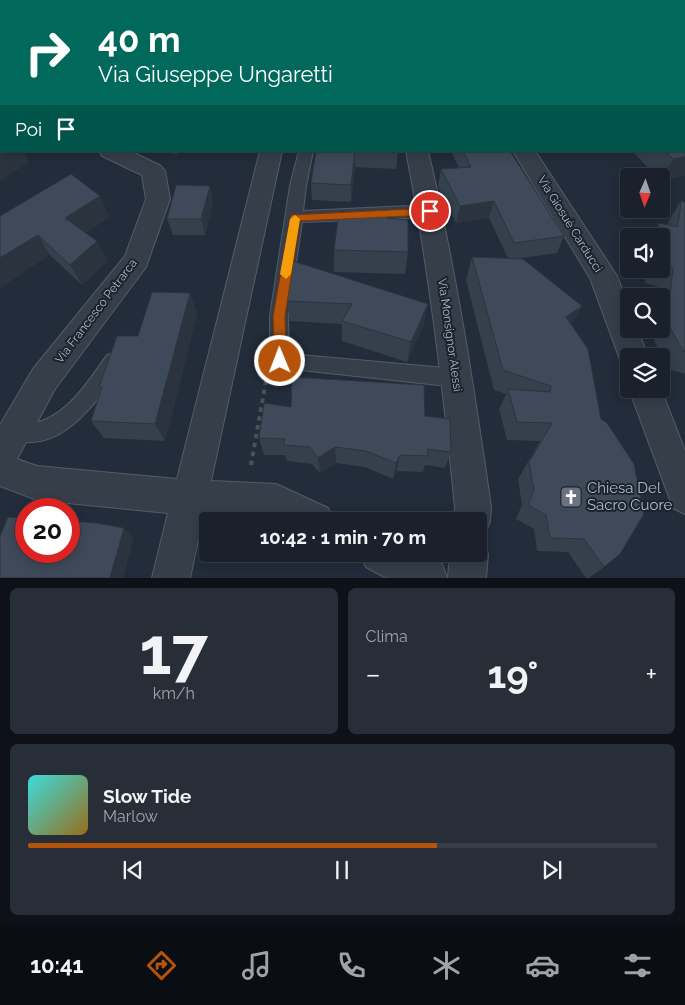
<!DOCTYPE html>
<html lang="it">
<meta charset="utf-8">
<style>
:root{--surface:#1a212c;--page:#272e38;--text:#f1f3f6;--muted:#9fa3a9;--line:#383e48;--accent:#b45309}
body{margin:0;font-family:Raleway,sans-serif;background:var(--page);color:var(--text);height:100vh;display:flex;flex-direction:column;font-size:19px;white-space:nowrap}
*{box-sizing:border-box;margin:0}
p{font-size:16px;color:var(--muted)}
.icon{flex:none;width:28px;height:28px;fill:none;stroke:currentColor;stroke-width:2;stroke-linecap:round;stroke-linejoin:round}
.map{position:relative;height:578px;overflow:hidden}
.side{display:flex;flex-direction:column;gap:10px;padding:10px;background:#0e1218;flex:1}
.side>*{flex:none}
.banner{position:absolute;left:0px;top:0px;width:685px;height:152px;box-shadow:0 2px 12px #0003,0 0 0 1px var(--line);background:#00695c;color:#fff;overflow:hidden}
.needle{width:32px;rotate:182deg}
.controls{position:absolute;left:620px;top:168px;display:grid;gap:10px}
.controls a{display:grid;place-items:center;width:50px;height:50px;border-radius:5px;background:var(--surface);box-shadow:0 2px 12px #0003,0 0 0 1px var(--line);font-size:25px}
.speed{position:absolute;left:15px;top:498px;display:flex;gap:10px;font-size:25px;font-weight:700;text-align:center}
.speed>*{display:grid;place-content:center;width:65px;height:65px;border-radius:50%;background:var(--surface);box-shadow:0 2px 12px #0003,0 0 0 1px var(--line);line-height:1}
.speed .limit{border:8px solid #d22;background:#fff;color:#111}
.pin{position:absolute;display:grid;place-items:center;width:42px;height:42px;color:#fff;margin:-21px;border:2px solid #fff;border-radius:50%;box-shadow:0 1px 5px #0007}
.me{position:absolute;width:55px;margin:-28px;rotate:359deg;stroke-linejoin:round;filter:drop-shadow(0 0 4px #0008)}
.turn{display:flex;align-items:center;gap:18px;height:105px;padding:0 15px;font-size:22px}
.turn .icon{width:65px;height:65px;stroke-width:2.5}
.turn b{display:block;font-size:35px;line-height:42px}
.then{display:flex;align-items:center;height:48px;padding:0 15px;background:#0003;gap:10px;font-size:19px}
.big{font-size:38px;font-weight:700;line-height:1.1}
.side .card{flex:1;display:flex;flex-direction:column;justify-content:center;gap:8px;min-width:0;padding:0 18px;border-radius:8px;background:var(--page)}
.side .dial{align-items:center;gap:0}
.dial b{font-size:65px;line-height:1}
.song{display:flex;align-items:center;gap:15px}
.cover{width:60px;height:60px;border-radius:8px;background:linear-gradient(135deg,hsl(180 70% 55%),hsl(40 70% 35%))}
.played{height:5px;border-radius:2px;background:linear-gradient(90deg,var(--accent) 65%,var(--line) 65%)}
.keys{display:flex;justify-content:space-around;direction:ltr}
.heat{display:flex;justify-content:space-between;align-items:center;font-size:28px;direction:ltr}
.side .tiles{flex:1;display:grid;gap:10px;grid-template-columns:1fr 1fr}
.card:last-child{grid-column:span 2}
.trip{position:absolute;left:199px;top:512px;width:288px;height:50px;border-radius:5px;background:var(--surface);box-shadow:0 2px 12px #0003,0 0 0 1px var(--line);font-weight:700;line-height:50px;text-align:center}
.menu{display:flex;height:80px;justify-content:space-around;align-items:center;background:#0a0d12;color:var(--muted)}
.menu .icon{width:35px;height:35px}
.menu .current{color:var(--accent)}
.menu b{font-size:22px;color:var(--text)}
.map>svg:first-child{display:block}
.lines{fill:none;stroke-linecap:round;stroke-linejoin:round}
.service-casing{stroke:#545c68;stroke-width:2}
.minor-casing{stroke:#545c68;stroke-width:2}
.tertiary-casing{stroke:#545c68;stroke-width:2}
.path{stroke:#425558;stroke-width:4;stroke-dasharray:4.5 4.5;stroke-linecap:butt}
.service{fill:#363e4a;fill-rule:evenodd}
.minor{fill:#363e4a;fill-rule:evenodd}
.tertiary{fill:#363e4a;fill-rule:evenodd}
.wall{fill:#35404d}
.shaded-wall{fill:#2b343e}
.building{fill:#3e4a59;stroke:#2b343e}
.route{fill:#b45309;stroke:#753606}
.slow{fill:#f59e0b}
.labels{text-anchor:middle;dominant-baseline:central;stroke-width:4;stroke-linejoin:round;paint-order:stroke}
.street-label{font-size:12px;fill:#b1b9c6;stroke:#1b232f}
.near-poi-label{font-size:15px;fill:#b1b9c6;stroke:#1b232f;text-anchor:start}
</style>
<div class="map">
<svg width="685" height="578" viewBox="0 0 685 578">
<rect width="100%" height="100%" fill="#222c3a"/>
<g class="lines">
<g class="service-casing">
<g id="service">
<path d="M299,151H313L306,186L303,211L430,205L436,207L438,211L436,215L430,217L302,222L288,316L289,354L457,369L464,372L467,378L464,384L457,387L273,367L270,361V316L290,186Z"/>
<path d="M114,353L121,355L124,361L121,367C96,403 59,458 8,438L5,431L8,424C19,420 31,425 42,421C70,411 91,378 107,355Z"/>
</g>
</g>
<g class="minor-casing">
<g id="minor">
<rect x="298" y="0" width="16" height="1"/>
<rect x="0" y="96" width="1" height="13"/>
<path d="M99,151H130L161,166L165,171L170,199L146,267L55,389L17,459L37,466L177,479L260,151H282L211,481L276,484L328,508L333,521H277L203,516L190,578H152L168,513L37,500L0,486V425L33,369L125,256L146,199L142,175L102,156Z"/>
<path d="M406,151H428C456,269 474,388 491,507L490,521L485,534L478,537V521H454L455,507C443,388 429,269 406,151Z"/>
<path d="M478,539L482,541L488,554L486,578H448L450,554H478Z"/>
<path d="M360,554H419L442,564L447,578H386L366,567Z"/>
</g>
</g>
<g class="tertiary-casing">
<g id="tertiary">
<path d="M513,151H535L617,276L629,307V329H637L648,356H629V367L622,365L590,278Z"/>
<path d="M629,389H661L685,451V514L673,508Z"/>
</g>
</g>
<path class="path" d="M251,465L266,380"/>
<use href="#service" class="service"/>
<use href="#minor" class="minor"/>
<use href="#tertiary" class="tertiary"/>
</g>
<g class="wall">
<path d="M444,0H685L684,1H445Z"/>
<path d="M685,116V175L661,181V176H656L632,151H684Z"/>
<path d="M166,151H180L177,155Z"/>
<path d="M316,151H398L396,169L355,167L351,202L312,200L311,183Z"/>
<path d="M451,151H510L564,236L557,253L515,259L582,306L571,325L604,567L589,578H586L568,552L537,551L534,529L516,519L522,505L518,479L540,441L507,440L499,409L506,394L494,390L466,280L472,257L508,258L489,218L456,223L438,187L441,169L459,168Z"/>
<path d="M100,196L109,217L85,233L97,241L107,261L82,285L50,255L0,216Z"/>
<path d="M681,201L685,202V374L668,369L654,340L655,329H661V296H659L660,287L645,283L646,269H661V236H651L659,223L668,225L669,220Z"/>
<path d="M213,202L205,235H173L167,219Z"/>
<path d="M386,218L408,252L405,274L334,272V250Z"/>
<path d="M293,261L424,324L407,362L342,341V324L290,321L287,301Z"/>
<path d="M190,293L197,314L165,441L104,438L91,421L101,390L99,387L138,336Z"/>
<path d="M291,407L425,416L451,452L445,468L425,465L423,472L397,471L393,479L365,467L336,463L320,473L312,464L287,461L285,455H264L259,438Z"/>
</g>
<g class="shaded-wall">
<path d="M0,21H1V38L0,39Z"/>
<path d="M684,91H685V109L684,110Z"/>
<path d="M5,151H23L29,162L0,181V155Z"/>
<path d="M176,151H180L177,155Z"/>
<path d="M355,151V167L351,202V185Z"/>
<path d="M685,157V175L661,181L673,159Z"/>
<path d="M210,186L213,202L205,235L201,219Z"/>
<path d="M100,196L109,217L76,238L65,218Z"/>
<path d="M494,201L489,218L456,223L460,206Z"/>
<path d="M38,235L50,255L0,288V258Z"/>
<path d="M97,241L107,261L82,285L70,265Z"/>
<path d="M190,293L197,314L165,441L155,424Z"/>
<path d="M428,304L424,324L407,362L411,342Z"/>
<path d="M582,306L570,327L566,317Z"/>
<path d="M335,447L336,463L320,473L318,458Z"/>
<path d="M400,455L397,471L393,479L396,463Z"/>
<path d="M124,528L134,538L123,578H110Z"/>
</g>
<g class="building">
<path d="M321,0H414L415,1H321Z"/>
<path d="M468,0H685V91H684V1H469Z"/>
<path d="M0,11L1,12V21H0Z"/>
<path d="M684,115L685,116V157L673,159L665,151H684Z"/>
<path d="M0,131L1,132V151H5L0,155Z"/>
<path d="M316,151H355L351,185L311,183Z"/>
<path d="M463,151H510L564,236L514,243L494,201L460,206L441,169L471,167Z"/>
<path d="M71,174L100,196L65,218L97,241L70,265L38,235L0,258V216Z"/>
<path d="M176,185L210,186L201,219H167Z"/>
<path d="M681,201L685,202V352L683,351L667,322L673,268L661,265V236H658L659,223L678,227Z"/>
<path d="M339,212L386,213V218L408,220V252L334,250Z"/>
<path d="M472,257L523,259L582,306L566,317L588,349L601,419L607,423L634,464L644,514L620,554L604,567L584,539L550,538L546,515L528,505L534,490L529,462L552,423L517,422L508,389L550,392L551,386L503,370Z"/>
<path d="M293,261L428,304L411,342L342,321L352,304L287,301Z"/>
<path d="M152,292L190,293L155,424L91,421L102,387H99L117,336H138Z"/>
<path d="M292,377L424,385L425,416L450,419L451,452L427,449L428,456L400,455L396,463L366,451L335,447L318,458L310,447L283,445L285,439L259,438L264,403L291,407Z"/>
<path d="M8,517L26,518V551H69V521L96,523L124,528L110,578H0V536Z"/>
</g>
<path class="route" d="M430,208L435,211L430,215L300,221L285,316L286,361L284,365H275L273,316L291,215Z"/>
<path class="slow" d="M295,215L300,219L291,274L286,279L280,274L290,219Z"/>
<defs>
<g id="church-square" transform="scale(1.125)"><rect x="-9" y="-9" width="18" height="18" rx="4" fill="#6b7280" stroke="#1b232f"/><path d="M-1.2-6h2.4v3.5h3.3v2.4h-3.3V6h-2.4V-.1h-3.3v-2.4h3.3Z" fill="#fff"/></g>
</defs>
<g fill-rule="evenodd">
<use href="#church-square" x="571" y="497"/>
</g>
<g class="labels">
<g class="street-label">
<text transform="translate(570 224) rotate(58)">Via Giosuè Carducci</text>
<text transform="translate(96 311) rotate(-53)">Via Francesco Petrarca</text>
<text transform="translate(450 335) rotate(82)">Via Monsignor Alessi</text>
</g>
<g class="near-poi-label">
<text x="587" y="488">Chiesa Del<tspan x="587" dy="17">Sacro Cuore</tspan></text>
</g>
</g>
</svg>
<div class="controls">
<a><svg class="needle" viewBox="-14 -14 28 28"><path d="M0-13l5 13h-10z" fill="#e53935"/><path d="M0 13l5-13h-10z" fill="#9fa3a9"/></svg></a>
<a><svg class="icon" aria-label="sound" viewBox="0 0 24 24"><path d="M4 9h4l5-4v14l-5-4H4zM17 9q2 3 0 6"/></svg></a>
<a><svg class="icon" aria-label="search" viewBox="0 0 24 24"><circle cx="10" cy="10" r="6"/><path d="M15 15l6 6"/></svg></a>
<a><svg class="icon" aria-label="layers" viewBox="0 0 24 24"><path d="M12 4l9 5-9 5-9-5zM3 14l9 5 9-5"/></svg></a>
</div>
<div class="speed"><div class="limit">20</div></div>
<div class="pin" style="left:430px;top:211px;background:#d93025"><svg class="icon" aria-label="arrive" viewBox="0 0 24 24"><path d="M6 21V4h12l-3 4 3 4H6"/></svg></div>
<svg class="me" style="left:280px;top:361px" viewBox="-20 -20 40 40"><circle r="17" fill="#b45309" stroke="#fff" stroke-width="3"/><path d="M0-11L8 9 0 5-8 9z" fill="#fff"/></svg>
<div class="trip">10:42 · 1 min · 70 m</div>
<div class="banner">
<div class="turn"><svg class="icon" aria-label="right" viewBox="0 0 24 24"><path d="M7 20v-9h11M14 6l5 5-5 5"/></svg><div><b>40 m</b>Via Giuseppe Ungaretti</div></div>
<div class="then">Poi<svg class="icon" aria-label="arrive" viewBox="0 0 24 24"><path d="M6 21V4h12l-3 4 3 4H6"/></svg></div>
</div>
</div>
<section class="side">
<div class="tiles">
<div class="card dial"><b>17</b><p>km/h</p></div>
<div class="card"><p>Clima</p>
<div class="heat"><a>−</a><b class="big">19°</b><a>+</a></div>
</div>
<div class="card">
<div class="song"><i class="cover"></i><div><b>Slow Tide</b><p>Marlow</p></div></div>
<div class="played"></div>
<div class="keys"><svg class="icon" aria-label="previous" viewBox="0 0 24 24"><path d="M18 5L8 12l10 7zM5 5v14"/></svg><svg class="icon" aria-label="pause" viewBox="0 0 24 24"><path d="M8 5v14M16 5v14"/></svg><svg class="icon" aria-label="next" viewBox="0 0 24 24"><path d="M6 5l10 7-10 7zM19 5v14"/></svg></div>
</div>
</div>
</section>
<nav class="menu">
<b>10:41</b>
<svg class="icon current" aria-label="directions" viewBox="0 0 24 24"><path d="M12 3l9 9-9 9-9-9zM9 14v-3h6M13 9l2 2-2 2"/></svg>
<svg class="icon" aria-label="music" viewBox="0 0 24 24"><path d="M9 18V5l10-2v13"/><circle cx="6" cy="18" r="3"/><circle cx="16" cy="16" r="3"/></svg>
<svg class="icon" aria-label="phone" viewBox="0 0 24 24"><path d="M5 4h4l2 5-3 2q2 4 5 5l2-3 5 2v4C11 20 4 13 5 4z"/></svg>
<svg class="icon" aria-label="climate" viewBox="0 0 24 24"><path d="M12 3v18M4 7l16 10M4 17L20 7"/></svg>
<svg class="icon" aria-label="car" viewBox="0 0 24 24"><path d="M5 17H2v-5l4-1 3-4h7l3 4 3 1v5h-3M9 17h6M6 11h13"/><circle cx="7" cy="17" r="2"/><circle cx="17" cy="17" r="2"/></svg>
<svg class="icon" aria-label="filters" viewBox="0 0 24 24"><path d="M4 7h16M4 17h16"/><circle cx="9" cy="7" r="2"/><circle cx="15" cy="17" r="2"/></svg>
</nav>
